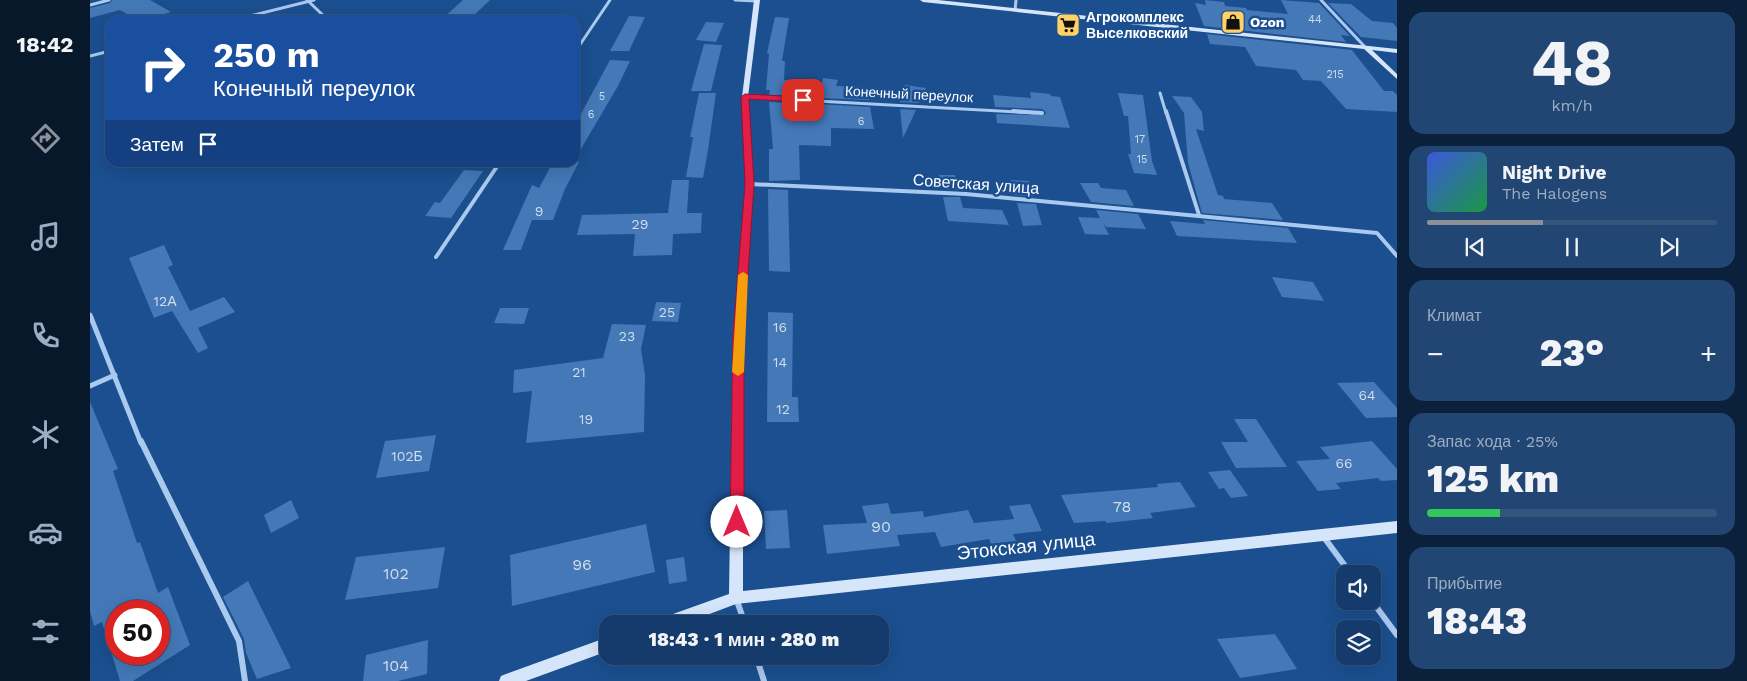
<!DOCTYPE html>
<html lang="ru">
<meta charset="utf-8">
<style>
:root{--surface:#143b6b;--page:#214673;--text:#f1f3f6;--muted:#9dadc1;--line:#33557e;--accent:#8c9099}
body{margin:0;font-family:"Work Sans",sans-serif;background:var(--page);color:var(--text);height:100vh;display:flex;flex-direction:column;font-size:19px;white-space:nowrap}
*{box-sizing:border-box;margin:0}
p{font-size:16px;color:var(--muted)}
.icon{flex:none;width:28px;height:28px;fill:none;stroke:currentColor;stroke-width:2;stroke-linecap:round;stroke-linejoin:round}
.map{position:relative;flex:1;overflow:hidden}
.drawer{display:flex;flex-direction:column;gap:12px;padding:12px;background:#0b203b;width:350px}
.drawer>*{flex:none}
.banner{position:absolute;left:15px;top:15px;width:475px;height:152px;border-radius:15px;box-shadow:0 5px 20px #0002,0 0 0 1px var(--line);background:#1a4fa0;color:#fff;overflow:hidden}
.fabs{position:absolute;left:1246px;top:565px;display:grid;gap:10px}
.fabs a{display:grid;place-items:center;width:45px;height:45px;border-radius:10px;background:var(--surface);box-shadow:0 5px 20px #0002,0 0 0 1px var(--line);font-size:25px}
.speed{position:absolute;left:15px;top:600px;display:flex;gap:10px;font-size:25px;font-weight:700;text-align:center}
.speed>*{display:grid;place-content:center;width:65px;height:65px;border-radius:50%;background:var(--surface);box-shadow:0 5px 20px #0002,0 0 0 1px var(--line);line-height:1}
.speed .limit{border:8px solid #d22;background:#fff;color:#111}
.pin{position:absolute;display:grid;place-items:center;width:42px;height:42px;color:#fff;margin:-21px;border-radius:10px;box-shadow:0 2px 8px #0006}
.me{position:absolute;width:55px;margin:-28px;rotate:0deg;stroke-linejoin:round;filter:drop-shadow(0 0 4px #0008)}
.turn{display:flex;align-items:center;gap:18px;height:105px;padding:0 25px;font-size:22px}
.turn .icon{width:65px;height:65px;stroke-width:2.5}
.turn b{display:block;font-size:35px;line-height:42px}
.then{display:flex;align-items:center;height:48px;padding:0 25px;background:#0003;gap:10px;font-size:19px}
.big{font-size:38px;font-weight:800;line-height:1.1}
.drawer .card{flex:1;display:flex;flex-direction:column;justify-content:center;gap:8px;min-width:0;padding:0 18px;border-radius:15px;background:var(--page)}
.drawer .dial{align-items:center;gap:0}
.dial b{font-size:65px;line-height:1}
.song{display:flex;align-items:center;gap:15px}
.cover{width:60px;height:60px;border-radius:8px;background:linear-gradient(135deg,hsl(230 70% 55%),hsl(140 70% 35%))}
.played{height:5px;border-radius:2px;background:linear-gradient(90deg,var(--accent) 40%,var(--line) 40%)}
.keys{display:flex;justify-content:space-around;direction:ltr}
.heat{display:flex;justify-content:space-between;align-items:center;font-size:28px;direction:ltr}
.charge{height:8px;border-radius:4px;background:linear-gradient(90deg,#34c759 25%,var(--line) 0)}
.trip{position:absolute;left:509px;top:615px;width:290px;height:50px;border-radius:15px;background:var(--surface);box-shadow:0 5px 20px #0002,0 0 0 1px var(--line);font-weight:800;line-height:50px;text-align:center}
main{display:flex;flex:1;min-height:0}
.tab-bar{display:flex;flex-direction:column;width:90px;justify-content:space-around;align-items:center;background:#08182b;color:var(--muted)}
.tab-bar .icon{width:35px;height:35px}
.tab-bar .on{color:var(--accent)}
.tab-bar b{font-size:22px;color:var(--text)}
.map>svg:first-child{display:block}
.building{fill:#4478b7;fill-rule:evenodd}
.lines{fill:none;stroke-linecap:round;stroke-linejoin:round}
.street-far3{stroke:#a9c9ee;stroke-width:3}
.street-far2{stroke:#a9c9ee;stroke-width:4}
.street-far1{stroke:#a9c9ee;stroke-width:5}
.street{stroke:#a9c9ee;stroke-width:6}
.secondary{fill:#d6e6fa;fill-rule:evenodd}
.route{fill:#e11d48;stroke:#92132f}
.slow{fill:#f59e0b}
.labels{text-anchor:middle;dominant-baseline:central;stroke-width:5;stroke-linejoin:round;paint-order:stroke}
.far-number-label{font-size:11px;fill:#d0dded}
.far-poi-label{font-size:14px;font-weight:bold;fill:#fff;stroke:#1b4f8f;text-anchor:start}
.far-street-label{font-size:14px;fill:#fff;stroke:#1b4f8f}
.number-label{font-size:14px;fill:#d0dded}
.street-label{font-size:16px;fill:#fff;stroke:#1b4f8f}
.near-number-label{font-size:16px;fill:#d0dded}
.near-street-label{font-size:19px;fill:#fff;stroke:#1b4f8f}
</style>
<main>
<nav class="tab-bar">
<b>18:42</b>
<svg class="icon on" aria-label="directions" viewBox="0 0 24 24"><path d="M12 3l9 9-9 9-9-9zM9 14v-3h6M13 9l2 2-2 2"/></svg>
<svg class="icon" aria-label="music" viewBox="0 0 24 24"><path d="M9 18V5l10-2v13"/><circle cx="6" cy="18" r="3"/><circle cx="16" cy="16" r="3"/></svg>
<svg class="icon" aria-label="phone" viewBox="0 0 24 24"><path d="M5 4h4l2 5-3 2q2 4 5 5l2-3 5 2v4C11 20 4 13 5 4z"/></svg>
<svg class="icon" aria-label="climate" viewBox="0 0 24 24"><path d="M12 3v18M4 7l16 10M4 17L20 7"/></svg>
<svg class="icon" aria-label="car" viewBox="0 0 24 24"><path d="M5 17H2v-5l4-1 3-4h7l3 4 3 1v5h-3M9 17h6M6 11h13"/><circle cx="7" cy="17" r="2"/><circle cx="17" cy="17" r="2"/></svg>
<svg class="icon" aria-label="filters" viewBox="0 0 24 24"><path d="M4 7h16M4 17h16"/><circle cx="9" cy="7" r="2"/><circle cx="15" cy="17" r="2"/></svg>
</nav>
<div class="map">
<svg width="1307" height="681" viewBox="0 0 1307 681">
<rect width="100%" height="100%" fill="#1b4f8f"/>
<g class="building">
<path d="M22,0H60L81,12L53,20H47L30,10L0,18V8L20,3Z"/>
<path d="M373,0H400L379,20H351Z"/>
<path d="M1115,0L1134,2L1135,6L1156,8L1157,10L1198,14L1191,0L1229,3L1260,36L1251,35L1256,42L1114,26L1105,3L1116,5Z"/>
<path d="M1238,3L1261,4L1282,21L1303,23L1307,28V41L1271,37Z"/>
<path d="M539,16L555,17L539,51H520Z"/>
<path d="M685,17L699,18L692,61H695L694,80L700,81L699,96L679,95L680,90H676L679,54L677,53Z"/>
<path d="M616,22L634,23L626,42L606,40Z"/>
<path d="M1117,34L1262,50L1294,91H1303L1307,95V112L1256,109L1231,81L1213,80L1206,70L1166,66L1155,47L1120,44Z"/>
<path d="M614,44L632,45L621,91H601Z"/>
<path d="M520,60L540,61L528,86L485,159V125Z"/>
<path d="M733,78L748,80L746,86L777,87L779,100L729,98Z"/>
<path d="M815,85L836,88L829,103L810,102L809,97Z"/>
<path d="M940,92L960,94L961,96L970,97L980,128L907,123L906,114L955,115L956,112L952,109L905,107L903,95L941,98Z"/>
<path d="M609,93H626L618,150L613,178L596,177L603,137H600Z"/>
<path d="M1028,93L1053,95L1062,161L1067,175L1044,173L1038,154H1041L1038,116H1034Z"/>
<path d="M1082,96L1101,97L1112,112L1114,131L1106,129L1128,195L1133,196L1134,199L1182,203L1193,220L1112,213L1098,163L1094,113Z"/>
<path d="M679,102L698,103L697,113H725L727,104L780,107L784,129L741,128V146L709,145L710,180L679,181V149H683Z"/>
<path d="M810,109L826,110L813,138Z"/>
<path d="M463,162H489L475,189L463,220H442L431,250H413L442,185L449,188Z"/>
<path d="M374,170L393,171L361,218L335,216L345,202L350,203Z"/>
<path d="M849,175H865L869,190L852,189Z"/>
<path d="M582,180H599L597,213H612L611,233L583,234L582,255L543,256L545,234L487,235L492,215L578,213Z"/>
<path d="M921,180L939,181L943,197L925,195Z"/>
<path d="M990,183H1008L1011,188L1036,190L1044,206L1001,202Z"/>
<path d="M678,189L698,190L700,272L679,271Z"/>
<path d="M853,197H870L873,208L912,210L919,225L858,221Z"/>
<path d="M927,203L946,204L952,225L933,226Z"/>
<path d="M1006,210L1048,214L1056,229L1016,227L1013,223L1019,235L995,234L988,217L1010,218Z"/>
<path d="M1113,220L1198,228L1207,243L1087,236L1080,221L1115,224Z"/>
<path d="M74,245L83,265L78,267L100,311L134,297L145,312L108,328L118,348L108,353L82,311L64,318L39,258Z"/>
<path d="M1182,277L1223,282L1234,301L1192,297Z"/>
<path d="M566,302L591,303L588,322L562,321Z"/>
<path d="M410,308H439L434,324L404,323Z"/>
<path d="M678,312L703,313L702,397H708L709,422H677Z"/>
<path d="M522,324L556,325L551,349L555,375L554,432L436,443L442,391L423,393L424,370L513,358Z"/>
<path d="M1284,382L1307,408V417L1276,418L1247,383Z"/>
<path d="M0,402L28,469L23,471L47,543L50,542L68,593L78,587L100,645L43,681H30L12,622L4,626L0,611ZM26,611H69V654H26Z"/>
<path d="M1144,419H1166L1197,467L1146,468L1131,442H1158Z"/>
<path d="M346,435L339,471L286,478L295,441Z"/>
<path d="M1282,441L1307,469V480L1291,481L1288,478L1246,483L1251,489L1228,491L1206,461L1240,459L1230,447Z"/>
<path d="M1140,470L1158,496L1141,498L1134,488L1129,489L1118,472Z"/>
<path d="M1090,482L1106,507L1060,513L1063,518L1017,523L1015,521L984,523L971,495L1068,487L1067,484Z"/>
<path d="M201,500L209,518L181,533L174,515Z"/>
<path d="M798,503L801,514L833,511L834,517L878,510L884,523L924,519L919,506L940,504L952,531L923,534L926,541L901,544L899,539L851,547L845,532L807,535L810,546L737,554L733,525L777,523L772,506Z"/>
<path d="M697,510L700,548L676,549L674,511Z"/>
<path d="M556,524L565,572L422,606L420,555Z"/>
<path d="M355,547L348,588L255,600L266,557Z"/>
<path d="M594,557L597,581L579,584L576,560Z"/>
<path d="M158,581L201,668L167,679L156,653L154,639L133,597Z"/>
<path d="M1185,634L1207,669L1150,678L1127,639Z"/>
<path d="M338,640L337,674L308,681H273L276,655Z"/>
</g>
<g class="lines">
<g class="street-far3">
<path d="M217,0L238,20"/>
<path d="M645,0L666,1"/>
<path d="M1231,0L1275,47"/>
<path d="M0,5L19,0"/>
<path d="M925,10L926,0"/>
<path d="M144,20L224,0"/>
<path d="M485,52L520,0"/>
<path d="M0,56L20,51"/>
<path d="M1070,93L1076,113"/>
<path d="M655,97L946,113"/>
</g>
<g class="street-far2">
<path d="M923,111L952,113"/>
<path d="M1076,111L1109,215"/>
<path d="M660,184L876,194L1287,233L1307,256"/>
<path d="M346,257L410,162"/>
</g>
<g class="street-far1">
<path d="M0,315L51,443"/>
<path d="M0,386L25,375"/>
</g>
<g class="street">
<path d="M51,441L149,641L155,681"/>
<path d="M1233,536L1261,574"/>
<path d="M646,598L655,624"/>
<path d="M1282,601L1307,635"/>
<path d="M666,656L674,681"/>
</g>
<g class="secondary">
<path d="M664,0H670L658,97L664,184L653,334V591L1307,521V533L646,604L593,624H567L569,619L639,594L643,334L656,184L652,97Z"/>
<path d="M830,0H848L1307,49V53L1282,50L1307,74V79L1274,49L833,2Z"/>
<path d="M518,637V651L436,681H409L411,676L416,674Z"/>
</g>
</g>
<path class="route" d="M655,94L713,97L717,100L713,102L659,99L664,184L654,334V522L652,527L647,529L642,527L640,522L643,334L655,184L651,97Z"/>
<path class="slow" d="M653,272L658,275L654,372L648,376L642,372L648,275Z"/>
<defs>
<g id="shop-square" transform="scale(1.25)"><rect x="-9" y="-9" width="18" height="18" rx="4" fill="#ffd166" stroke="#1b4f8f"/><path d="M-5-2.5h2.3a2.7 3.5 0 0 1 5.4 0H5L5.5 6h-11ZM-1.5-2.5h3a1.5 2.3 0 0 0-3 0Z" fill="#111"/></g>
<g id="supermarket-square" transform="scale(1.25)"><rect x="-9" y="-9" width="18" height="18" rx="4" fill="#ffd166" stroke="#1b4f8f"/><path d="M-6-5.5h2.5l.6 2H6L4.5 2H-2.5L-4.4-4H-6ZM-1.5 3.2a1.3 1.3 0 1 0 .1 0ZM3 3.2a1.3 1.3 0 1 0 .1 0Z" fill="#111"/></g>
</defs>
<g fill-rule="evenodd">
<use href="#shop-square" x="1143" y="22"/>
<use href="#supermarket-square" x="978" y="25"/>
</g>
<g class="labels">
<g class="far-number-label">
<text x="1225" y="19">44</text>
<text x="1245" y="74">215</text>
<text x="512" y="96">5</text>
<text x="501" y="114">6</text>
<text x="771" y="121">6</text>
<text x="1050" y="139">17</text>
<text x="1052" y="159">15</text>
</g>
<g class="far-poi-label">
<text x="996" y="17">Агрокомплекс<tspan x="996" dy="16">Выселковский</tspan></text>
<text x="1160" y="22">Ozon</text>
</g>
<g class="far-street-label">
<text transform="translate(819 94) rotate(3)">Конечный переулок</text>
</g>
<g class="number-label">
<text x="449" y="211">9</text>
<text x="550" y="224">29</text>
<text x="75" y="301">12А</text>
<text x="577" y="312">25</text>
<text x="690" y="327">16</text>
<text x="537" y="336">23</text>
<text x="690" y="362">14</text>
<text x="489" y="372">21</text>
<text x="1277" y="395">64</text>
<text x="693" y="409">12</text>
<text x="496" y="419">19</text>
<text x="317" y="456">102Б</text>
<text x="1254" y="463">66</text>
</g>
<g class="street-label">
<text transform="translate(886 184) rotate(4)">Советская улица</text>
</g>
<g class="near-number-label">
<text x="1032" y="506">78</text>
<text x="791" y="526">90</text>
<text x="492" y="564">96</text>
<text x="306" y="573">102</text>
<text x="306" y="665">104</text>
</g>
<g class="near-street-label">
<text transform="translate(936 546) rotate(-6)">Этокская улица</text>
</g>
</g>
</svg>
<div class="fabs">
<a><svg class="icon" aria-label="sound" viewBox="0 0 24 24"><path d="M4 9h4l5-4v14l-5-4H4zM17 9q2 3 0 6"/></svg></a>
<a><svg class="icon" aria-label="layers" viewBox="0 0 24 24"><path d="M12 4l9 5-9 5-9-5zM3 14l9 5 9-5"/></svg></a>
</div>
<div class="speed"><div class="limit">50</div></div>
<div class="pin" style="left:713px;top:100px;background:#d93025"><svg class="icon" aria-label="arrive" viewBox="0 0 24 24"><path d="M6 21V4h12l-3 4 3 4H6"/></svg></div>
<svg class="me" style="left:647px;top:522px" viewBox="-20 -20 40 40"><circle r="19" fill="#fff"/><path d="M0-13L10 11 0 6-10 11z" fill="#e11d48"/></svg>
<div class="trip">18:43 · 1 мин · 280 m</div>
<div class="banner">
<div class="turn"><svg class="icon" aria-label="right" viewBox="0 0 24 24"><path d="M7 20v-9h11M14 6l5 5-5 5"/></svg><div><b>250 m</b>Конечный переулок</div></div>
<div class="then">Затем<svg class="icon" aria-label="arrive" viewBox="0 0 24 24"><path d="M6 21V4h12l-3 4 3 4H6"/></svg></div>
</div>
</div>
<section class="drawer">
<div class="card dial"><b>48</b><p>km/h</p></div>
<div class="card">
<div class="song"><i class="cover"></i><div><b>Night Drive</b><p>The Halogens</p></div></div>
<div class="played"></div>
<div class="keys"><svg class="icon" aria-label="previous" viewBox="0 0 24 24"><path d="M18 5L8 12l10 7zM5 5v14"/></svg><svg class="icon" aria-label="pause" viewBox="0 0 24 24"><path d="M8 5v14M16 5v14"/></svg><svg class="icon" aria-label="next" viewBox="0 0 24 24"><path d="M6 5l10 7-10 7zM19 5v14"/></svg></div>
</div>
<div class="card"><p>Климат</p>
<div class="heat"><a>−</a><b class="big">23°</b><a>+</a></div>
</div>
<div class="card"><p>Запас хода · 25%</p><b class="big">125 km</b><div class="charge"></div></div>
<div class="card"><p>Прибытие</p><b class="big">18:43</b></div>
</section>
</main>
